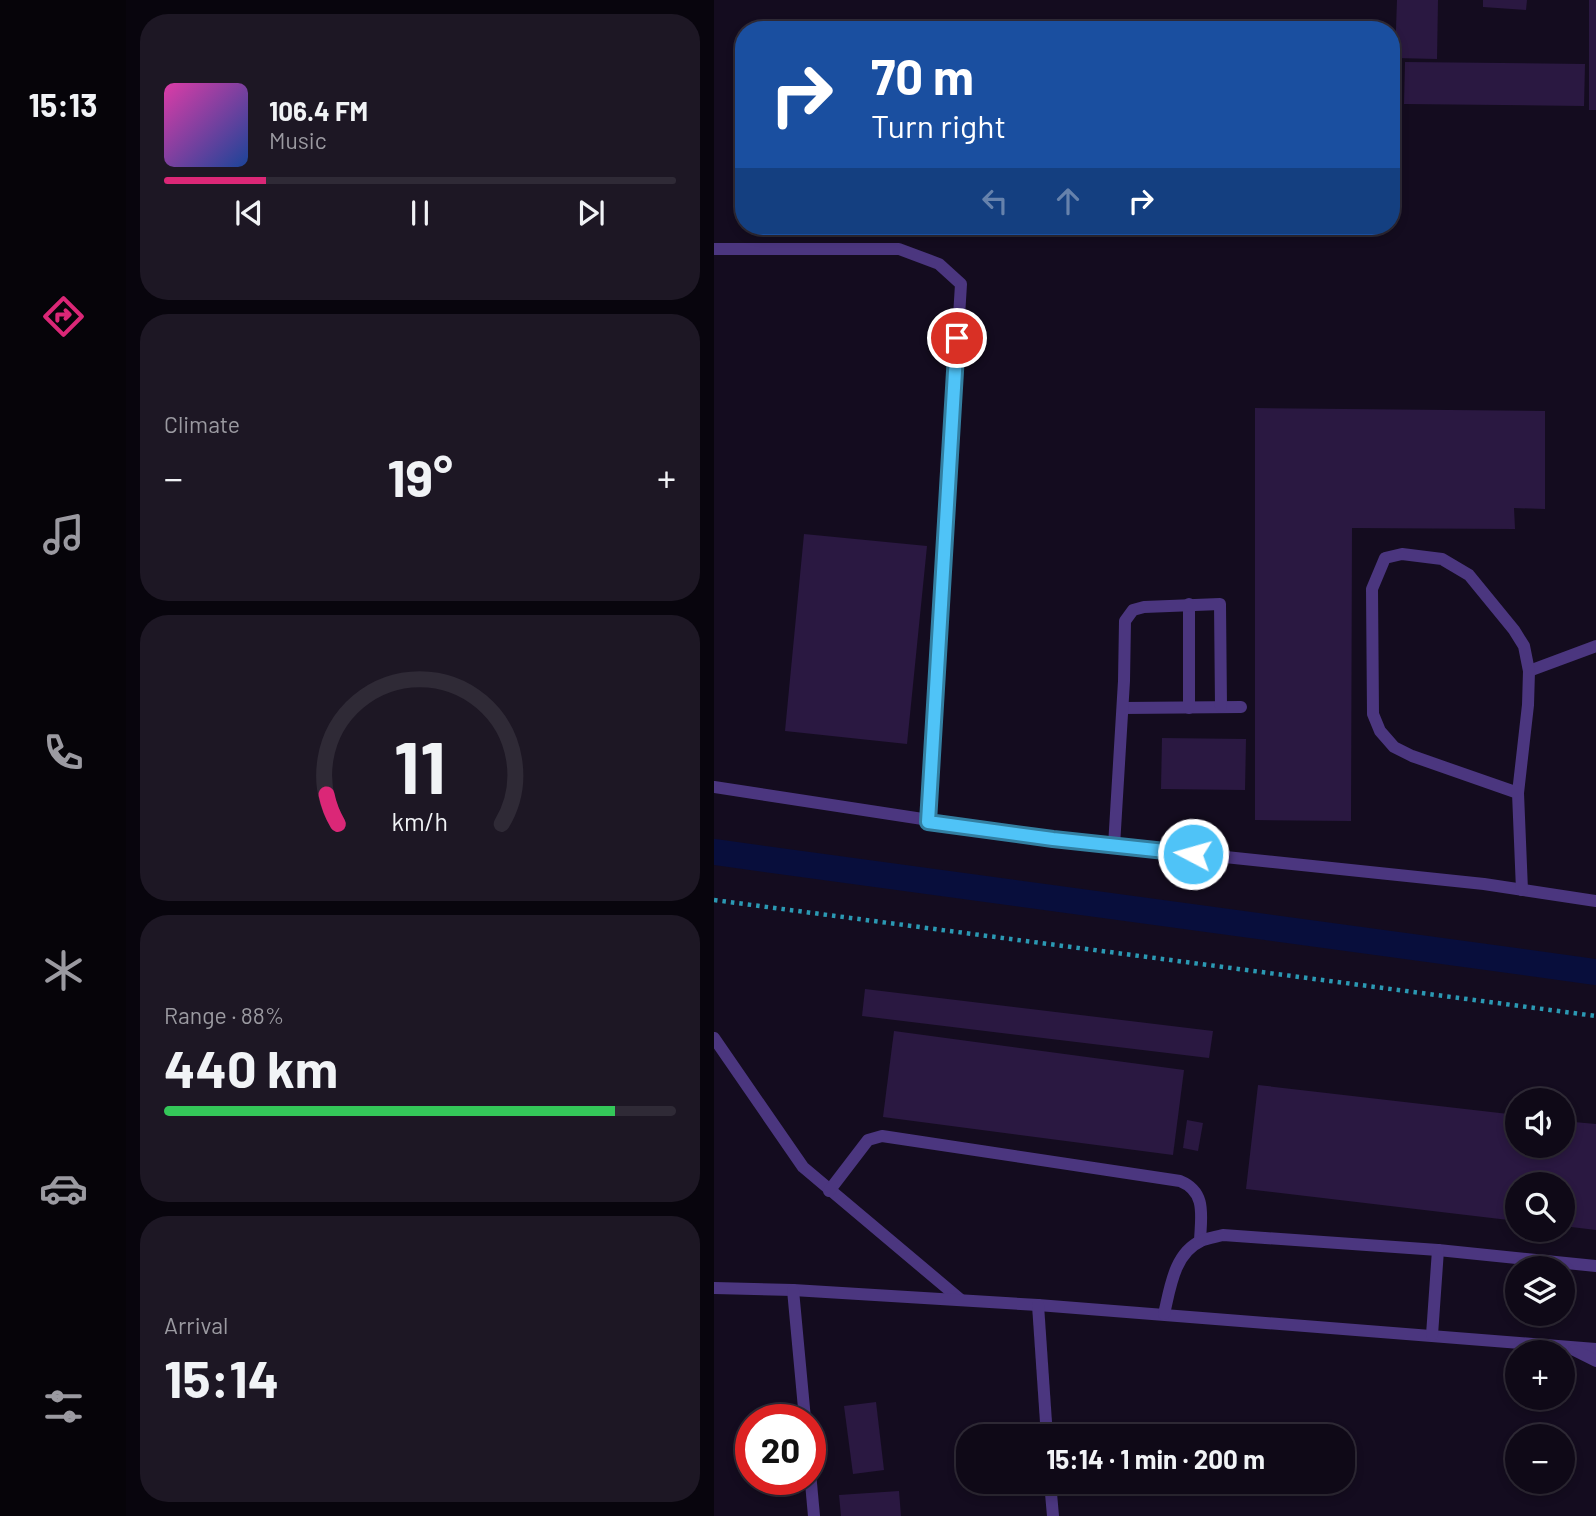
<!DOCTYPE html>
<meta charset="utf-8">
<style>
:root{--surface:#0f0917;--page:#1d1724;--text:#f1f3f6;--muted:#9b9aa1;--line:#2f2a36;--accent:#db2777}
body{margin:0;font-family:Barlow,sans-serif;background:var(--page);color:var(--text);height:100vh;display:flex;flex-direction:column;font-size:26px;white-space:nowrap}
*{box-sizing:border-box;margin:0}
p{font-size:23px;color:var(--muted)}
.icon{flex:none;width:38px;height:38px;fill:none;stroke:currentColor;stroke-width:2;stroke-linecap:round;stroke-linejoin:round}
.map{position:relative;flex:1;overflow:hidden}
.drawer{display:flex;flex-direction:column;gap:14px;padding:14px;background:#08050d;width:588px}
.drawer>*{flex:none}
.top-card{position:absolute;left:21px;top:21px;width:665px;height:214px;border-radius:28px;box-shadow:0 4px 10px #0003,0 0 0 2px var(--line);background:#1a4fa0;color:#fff;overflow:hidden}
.buttons{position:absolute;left:791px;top:1088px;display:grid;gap:14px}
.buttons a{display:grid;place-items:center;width:70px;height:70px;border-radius:50%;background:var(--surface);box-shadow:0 4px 10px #0003,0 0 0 2px var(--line);font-size:35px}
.speed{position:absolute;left:21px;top:1404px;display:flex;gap:14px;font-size:35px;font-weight:700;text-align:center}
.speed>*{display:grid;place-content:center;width:91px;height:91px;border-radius:50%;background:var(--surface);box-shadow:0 4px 10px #0003,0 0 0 2px var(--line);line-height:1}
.speed .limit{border:10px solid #d22;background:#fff;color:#111}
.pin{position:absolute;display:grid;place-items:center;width:60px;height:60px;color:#fff;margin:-30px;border:4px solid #fff;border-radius:50%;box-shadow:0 2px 7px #0007}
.me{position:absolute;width:77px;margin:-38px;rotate:276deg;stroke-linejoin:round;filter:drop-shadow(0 0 5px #0008)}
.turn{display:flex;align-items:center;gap:24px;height:147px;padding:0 21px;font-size:32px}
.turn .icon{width:91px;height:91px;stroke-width:2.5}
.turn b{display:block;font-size:49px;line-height:60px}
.lanes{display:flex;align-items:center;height:66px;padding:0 21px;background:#0003;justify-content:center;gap:35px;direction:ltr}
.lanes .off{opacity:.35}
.big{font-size:52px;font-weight:700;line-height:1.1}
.drawer .card{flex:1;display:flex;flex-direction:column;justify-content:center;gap:10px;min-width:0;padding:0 24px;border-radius:28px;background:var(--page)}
.drawer .dial{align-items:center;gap:0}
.dial svg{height:182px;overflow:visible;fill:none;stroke:var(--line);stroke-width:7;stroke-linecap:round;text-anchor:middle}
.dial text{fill:var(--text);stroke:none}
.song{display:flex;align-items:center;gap:21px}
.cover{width:84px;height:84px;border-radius:10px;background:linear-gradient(135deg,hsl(320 70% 55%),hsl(220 70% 35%))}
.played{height:7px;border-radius:4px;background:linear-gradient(90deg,var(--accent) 20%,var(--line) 20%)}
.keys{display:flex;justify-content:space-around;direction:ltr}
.heat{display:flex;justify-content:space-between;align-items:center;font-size:38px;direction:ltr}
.charge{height:10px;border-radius:5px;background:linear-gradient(90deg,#34c759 88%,var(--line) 0)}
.trip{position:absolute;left:242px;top:1424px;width:399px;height:70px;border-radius:28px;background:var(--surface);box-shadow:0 4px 10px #0003,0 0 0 2px var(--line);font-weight:700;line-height:70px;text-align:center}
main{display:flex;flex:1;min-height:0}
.menu{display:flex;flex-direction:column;width:126px;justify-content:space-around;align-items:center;background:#060409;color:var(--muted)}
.menu .icon{width:49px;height:49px}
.menu .on{color:var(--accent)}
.menu b{font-size:32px;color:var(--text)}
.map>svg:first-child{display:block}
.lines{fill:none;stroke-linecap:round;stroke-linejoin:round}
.canal{stroke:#080e3c;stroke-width:26}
.building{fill:#2a1841}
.path{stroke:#2b99b3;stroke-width:4.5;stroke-dasharray:3.5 5;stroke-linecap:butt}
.lane{stroke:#4b367f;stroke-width:12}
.route-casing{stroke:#337fa1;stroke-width:18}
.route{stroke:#4fc3f7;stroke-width:12}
</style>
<main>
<nav class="menu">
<b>15:13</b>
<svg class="icon on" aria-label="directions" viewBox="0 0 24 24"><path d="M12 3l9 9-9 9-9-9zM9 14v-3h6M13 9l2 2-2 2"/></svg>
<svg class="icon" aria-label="music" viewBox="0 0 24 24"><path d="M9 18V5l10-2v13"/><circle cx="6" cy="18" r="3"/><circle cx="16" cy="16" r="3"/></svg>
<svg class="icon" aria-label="phone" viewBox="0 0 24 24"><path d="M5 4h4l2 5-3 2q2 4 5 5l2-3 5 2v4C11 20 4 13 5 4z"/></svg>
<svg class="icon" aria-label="climate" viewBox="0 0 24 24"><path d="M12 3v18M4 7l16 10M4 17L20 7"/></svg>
<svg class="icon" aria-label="car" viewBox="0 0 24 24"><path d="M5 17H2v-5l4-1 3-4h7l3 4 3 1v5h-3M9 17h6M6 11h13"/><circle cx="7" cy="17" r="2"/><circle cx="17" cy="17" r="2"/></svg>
<svg class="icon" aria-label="filters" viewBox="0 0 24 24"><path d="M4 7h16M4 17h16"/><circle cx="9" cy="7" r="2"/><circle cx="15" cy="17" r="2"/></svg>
</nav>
<section class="drawer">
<div class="card">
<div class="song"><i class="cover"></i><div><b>106.4 FM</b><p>Music</p></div></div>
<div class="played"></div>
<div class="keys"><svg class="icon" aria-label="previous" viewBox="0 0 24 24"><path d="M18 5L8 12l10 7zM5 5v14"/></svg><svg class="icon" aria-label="pause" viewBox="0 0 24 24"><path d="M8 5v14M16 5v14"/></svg><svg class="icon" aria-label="next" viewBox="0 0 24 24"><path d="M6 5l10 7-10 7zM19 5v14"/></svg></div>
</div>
<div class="card"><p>Climate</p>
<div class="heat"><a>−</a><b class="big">19°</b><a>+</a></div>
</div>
<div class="card dial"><svg viewBox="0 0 100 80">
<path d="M14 69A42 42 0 1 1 86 69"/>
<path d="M14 69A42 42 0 0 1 9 56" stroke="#db2777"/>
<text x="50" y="56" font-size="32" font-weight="700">11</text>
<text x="50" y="72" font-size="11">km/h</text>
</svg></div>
<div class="card"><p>Range · 88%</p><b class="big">440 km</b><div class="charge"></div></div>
<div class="card"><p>Arrival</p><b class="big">15:14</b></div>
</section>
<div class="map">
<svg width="882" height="1516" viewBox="0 0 882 1516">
<rect width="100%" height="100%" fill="#140c1f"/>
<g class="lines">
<path class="canal" d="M0,852L882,972"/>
</g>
<g class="building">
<path d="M683,0H724L723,59L681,58Z"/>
<path d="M769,0H813L812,10L769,7Z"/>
<rect x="875" y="0" width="7" height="110"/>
<path d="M691,62L871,64L870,106L690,104Z"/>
<path d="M541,408L831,411V509L800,508L801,529L638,528L637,821L541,820Z"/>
<path d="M90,534L213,546L193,744L71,731Z"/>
<path d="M448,738L532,739L531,790L447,789Z"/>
<path d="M151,989L499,1031L495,1058L148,1016Z"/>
<path d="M180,1031L470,1070L459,1155L169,1117Z"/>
<path d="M544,1085L803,1115V1146H849V1121L882,1124V1230L849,1226V1185H803V1221L532,1189Z"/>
<path d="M473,1120L489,1123L484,1151L469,1148Z"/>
<path d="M162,1402L170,1470L139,1474L130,1406Z"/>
<path d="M185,1491L187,1516H127L125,1495Z"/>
</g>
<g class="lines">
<path class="path" d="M0,900L882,1016"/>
<g class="lane">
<path d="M0,249H185L225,264L247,284L214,822"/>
<path d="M815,671L882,646"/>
<path d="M409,708L527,707"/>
<path d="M475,708V604"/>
<path d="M0,787L339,839L770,884L882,901"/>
<path d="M804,793L698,756L680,747L666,731L659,714L658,589L671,558L688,554L728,559L755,575L800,630L810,646L815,671L814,705L804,793L808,890"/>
<path d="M400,846L410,681L411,621L419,610L430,607L506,604L507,707"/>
<path d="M0,1038L89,1167L247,1300"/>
<path d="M115,1191L154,1140L168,1136L466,1181C493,1192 487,1216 486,1241"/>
<path d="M0,1288L79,1290L324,1305L882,1349"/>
<path d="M79,1290L91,1419"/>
<path d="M324,1305L333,1437"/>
<path d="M450,1314C456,1289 460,1253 487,1241C493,1238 502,1237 509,1235L724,1250L882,1266"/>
<path d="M718,1335L724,1250"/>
<path d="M860,1350L882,1361"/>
<path d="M96,1472L100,1516"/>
<path d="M336,1482L339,1516"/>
</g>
</g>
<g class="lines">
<g class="route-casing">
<path id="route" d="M243,338L214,822L339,839L479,854"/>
</g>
<use href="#route" class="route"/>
</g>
</svg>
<div class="buttons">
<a><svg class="icon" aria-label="sound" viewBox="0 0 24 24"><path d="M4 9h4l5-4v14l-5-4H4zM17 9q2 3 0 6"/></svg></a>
<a><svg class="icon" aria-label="search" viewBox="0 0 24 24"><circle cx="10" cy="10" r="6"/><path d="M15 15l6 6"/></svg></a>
<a><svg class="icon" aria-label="layers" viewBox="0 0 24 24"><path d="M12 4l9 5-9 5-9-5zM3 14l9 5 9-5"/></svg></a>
<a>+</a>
<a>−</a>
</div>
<div class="speed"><div class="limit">20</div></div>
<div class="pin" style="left:243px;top:338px;background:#d93025"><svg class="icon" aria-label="arrive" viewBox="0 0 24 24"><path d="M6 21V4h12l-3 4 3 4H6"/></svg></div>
<svg class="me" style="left:479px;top:854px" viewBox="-20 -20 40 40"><circle r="17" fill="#4fc3f7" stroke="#fff" stroke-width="3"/><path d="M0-11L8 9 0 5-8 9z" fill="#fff"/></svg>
<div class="trip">15:14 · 1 min · 200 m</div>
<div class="top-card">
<div class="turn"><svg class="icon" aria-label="right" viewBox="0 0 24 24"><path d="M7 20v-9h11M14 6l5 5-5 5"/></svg><div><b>70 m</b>Turn right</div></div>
<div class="lanes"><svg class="icon off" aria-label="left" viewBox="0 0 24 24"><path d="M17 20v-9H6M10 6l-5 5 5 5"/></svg><svg class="icon off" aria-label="ahead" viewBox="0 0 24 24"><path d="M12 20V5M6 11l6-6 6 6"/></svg><svg class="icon" aria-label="right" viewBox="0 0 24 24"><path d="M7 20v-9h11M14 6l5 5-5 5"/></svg></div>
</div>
</div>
</main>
